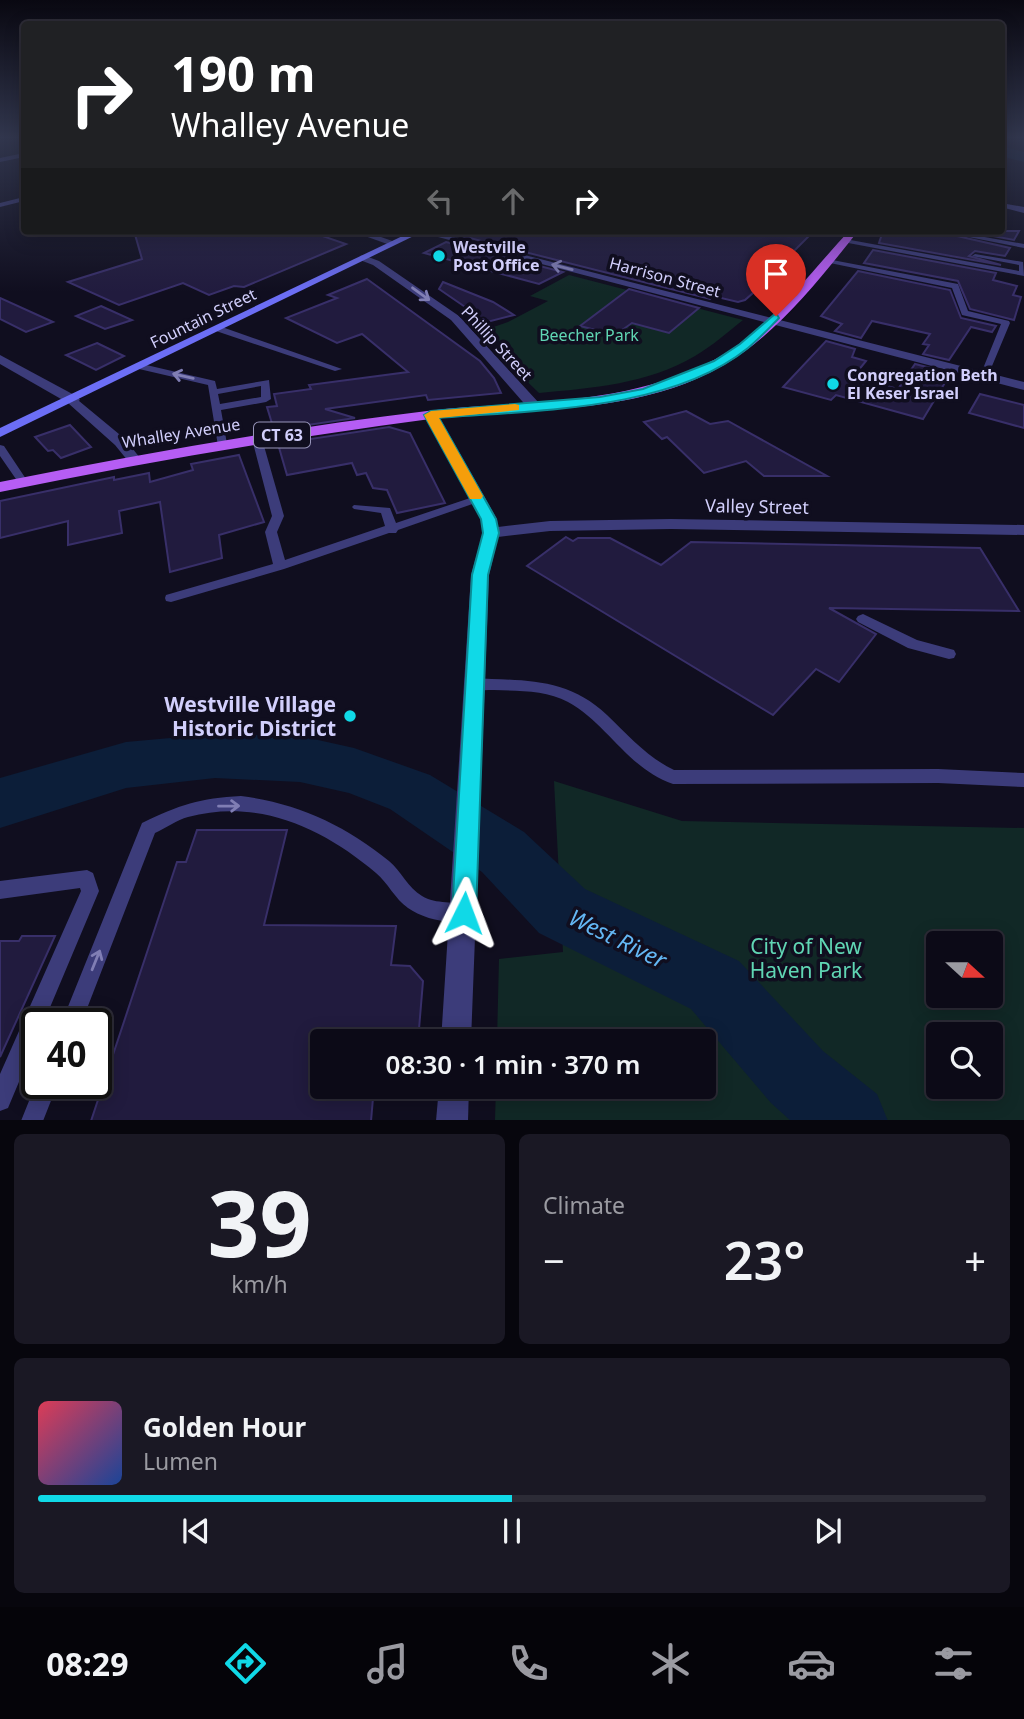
<!DOCTYPE html>
<meta charset="utf-8">
<style>
:root{--surface:#0c0a17;--page:#1a1824;--text:#f1f3f6;--muted:#9a9aa1;--line:#2c2b36;--accent:#10d9e7}
body{margin:0;font-family:"Noto Sans",sans-serif;background:var(--page);color:var(--text);height:100vh;display:flex;flex-direction:column;font-size:26px;white-space:nowrap}
*{box-sizing:border-box;margin:0}
p{font-size:23px;color:var(--muted)}
.icon{flex:none;width:38px;height:38px;fill:none;stroke:currentColor;stroke-width:2;stroke-linecap:round;stroke-linejoin:round}
.map{position:relative;height:1120px;overflow:hidden}
.sheet{display:flex;flex-direction:column;gap:14px;padding:14px;background:#07060d;flex:1}
.sheet>*{flex:none}
.hud{position:absolute;left:21px;top:21px;width:984px;height:214px;border-radius:7px;box-shadow:0 4px 18px #0003,0 0 0 2px var(--line);background:#202124;color:#fff;overflow:hidden}
.needle{width:46px;rotate:111deg}
.buttons{position:absolute;left:926px;top:931px;display:grid;gap:14px}
.buttons a{display:grid;place-items:center;width:77px;height:77px;border-radius:7px;background:var(--surface);box-shadow:0 4px 18px #0003,0 0 0 2px var(--line);font-size:35px}
.speed{position:absolute;left:21px;top:1008px;display:flex;gap:14px;font-size:35px;font-weight:700;text-align:center}
.speed>*{display:grid;place-content:center;width:91px;height:91px;border-radius:50%;background:var(--surface);box-shadow:0 4px 18px #0003,0 0 0 2px var(--line);line-height:1}
.speed .limit{border:4px solid #111;border-radius:10px;background:#fff;color:#111}
.pin{position:absolute;display:grid;place-items:center;width:60px;height:60px;color:#fff;margin:-72px -30px;border-radius:50% 50% 50% 0;rotate:-45deg;box-shadow:0 0 7px #0007}
.pin .icon{rotate:45deg}
.me{position:absolute;width:77px;margin:-38px;rotate:3deg;stroke-linejoin:round;filter:drop-shadow(0 0 5px #0008)}
.turn{display:flex;align-items:center;gap:24px;height:147px;padding:0 35px;font-size:32px}
.turn .icon{width:91px;height:91px;stroke-width:2.5}
.turn b{display:block;font-size:49px;line-height:60px}
.lanes{display:flex;align-items:center;height:66px;padding:0 35px;background:#0003;justify-content:center;gap:35px;direction:ltr}
.lanes .off{opacity:.35}
.big{font-size:52px;font-weight:600;line-height:1.1}
.sheet .tile{flex:1;display:flex;flex-direction:column;justify-content:center;gap:10px;min-width:0;padding:0 24px;border-radius:10px;background:var(--page)}
.sheet .dial{align-items:center;gap:0}
.dial b{font-size:91px;line-height:1}
.song{display:flex;align-items:center;gap:21px}
.cover{width:84px;height:84px;border-radius:10px;background:linear-gradient(135deg,hsl(350 70% 55%),hsl(220 70% 35%))}
.played{height:7px;border-radius:4px;background:linear-gradient(90deg,var(--accent) 50%,var(--line) 50%)}
.keys{display:flex;justify-content:space-around;direction:ltr}
.heat{display:flex;justify-content:space-between;align-items:center;font-size:38px;direction:ltr}
.sheet .tiles{flex:1;display:grid;gap:14px;grid-template-columns:1fr 1fr}
.tile:last-child{grid-column:span 2}
.trip{position:absolute;left:310px;top:1029px;width:406px;height:70px;border-radius:7px;background:var(--surface);box-shadow:0 4px 18px #0003,0 0 0 2px var(--line);font-weight:600;line-height:70px;text-align:center}
.tab-bar{display:flex;height:112px;justify-content:space-around;align-items:center;background:#050409;color:var(--muted)}
.tab-bar .icon{width:49px;height:49px}
.tab-bar .on{color:var(--accent)}
.tab-bar b{font-size:32px;color:var(--text)}
.map>svg:first-child{display:block}
.green{fill:#112826;fill-rule:evenodd}
.lines{fill:none;stroke-linecap:round;stroke-linejoin:round}
.river{fill:#0c1e39;fill-rule:evenodd}
.building{fill:#211b3e;stroke:#382f69;stroke-width:2}
.service{fill:#3c3c7a;fill-rule:evenodd}
.pedestrian{fill:#3c3c7a;fill-rule:evenodd}
.minor{fill:#3c3c7a;fill-rule:evenodd}
.tertiary{fill:#3c3c7a;fill-rule:evenodd}
.secondary{fill:#6c6ef5;fill-rule:evenodd}
.primary{fill:#b65df4;fill-rule:evenodd}
.oneway{stroke:#807eb4}
.route{fill:#10d9e7;stroke:#0a8d96;stroke-width:2}
.slow{fill:#f59e0b}
.poi-dot{fill:#10d9e7;stroke:#100e1f;stroke-width:2.5}
.labels{text-anchor:middle;dominant-baseline:central;stroke-width:7;stroke-linejoin:round;paint-order:stroke}
.far-poi-label{font-size:16px;font-weight:bold;fill:#d2cffc;stroke:#100e1f;text-anchor:start}
.far-street-label{font-size:16px;fill:#d2cffc;stroke:#100e1f}
.far-park-label{font-size:16px;fill:#60d6b4;stroke:#100e1f}
.shield{fill:#100e1f;stroke:#9895ba;stroke-width:2}
.shield-label{font-size:16px;font-weight:bold;fill:#d2cffc}
.street-label{font-size:18px;fill:#d2cffc;stroke:#100e1f}
.near-poi-label{font-size:21px;font-weight:bold;fill:#d2cffc;stroke:#100e1f;text-anchor:end}
.near-park-label{font-size:21px;fill:#60d6b4;stroke:#100e1f}
.near-water-label{font-size:23px;font-style:italic;fill:#64b7f4;stroke:#100e1f}
</style>
<div class="map">
<svg width="1024" height="1121" viewBox="0 0 1024 1121">
<rect width="100%" height="100%" fill="#100e1f"/>
<g class="green">
<path d="M569,275L743,320C728,332 712,346 695,356C647,384 593,388 539,393L507,362L482,331L508,322L548,301L530,296Z"/>
<path d="M554,781L682,821L1024,828V1120H495L496,1087H704V1041H497L499,959L563,952ZM938,943H990V996H938ZM938,1034H990V1087H938Z"/>
</g>
<g class="lines">
<g class="river">
<path d="M1001,146L1024,152V162L1001,156Z"/>
<path d="M215,734L300,736L354,748L430,775L524,832L585,889L739,961L823,1051L877,1094L888,1121H791L771,1103L691,1009L539,933L482,872L390,809L349,793L300,782L215,778L126,788L0,828V778L126,742Z"/>
</g>
</g>
<g class="building">
<path d="M134,231H308L346,244L244,287L234,286L209,295L183,283L119,305L68,282L142,259Z"/>
<path d="M465,231L509,235L520,231H759L782,236L786,231H794L811,234L784,261L788,262L745,300L738,302L713,296L710,299L458,235Z"/>
<path d="M883,231H935L1010,248L1005,256L975,251L969,256L1001,265L879,243Z"/>
<path d="M966,231H1019L1014,240Z"/>
<path d="M446,242L563,272L539,284L424,253Z"/>
<path d="M873,250L996,273L993,280L1017,286L1013,295L1021,297L1014,320L970,309L958,281L864,263Z"/>
<path d="M858,271L950,290L961,318L996,326L992,332L971,327L949,360L923,354L929,345L923,344L930,334L872,321L861,338L835,331L842,324L821,316Z"/>
<path d="M367,279L480,361L494,378L501,393L428,400L426,395L325,409L355,418L274,430L267,407L277,406L274,394L311,389L309,385L408,372L362,334L337,343L286,318L337,298L328,295Z"/>
<path d="M443,282L493,302L514,315L487,322L439,289Z"/>
<path d="M629,289L699,308L669,333L632,323L615,335L580,326Z"/>
<path d="M0,298L53,322L26,332L0,319Z"/>
<path d="M101,306L132,320L105,329L76,316Z"/>
<path d="M826,341L855,349L852,357L866,361L853,377L898,389L915,364L942,371L937,379L946,381L923,419L836,395L831,400L783,387Z"/>
<path d="M97,343L124,356L96,370L66,355Z"/>
<path d="M980,394L1024,405V428L969,413Z"/>
<path d="M686,411L710,424L728,421L827,476H764L746,461L704,473L667,437L662,439L644,422Z"/>
<path d="M70,425L91,447L61,458L53,450L48,451L35,437Z"/>
<path d="M389,427L410,433L445,503L397,513L387,490L373,488L366,473L357,475L352,463L287,475L278,444Z"/>
<path d="M239,455L264,522L219,535L222,558L170,572L160,502L119,511L122,533L68,545V521L0,538V501L114,477V480L149,473L150,482L193,470L191,464Z"/>
<path d="M566,537L573,541L578,538H610L661,565L691,542L980,548L1019,611L829,608L876,634L839,682L816,669L773,715L527,566Z"/>
<path d="M197,830H287L264,925L396,926L391,965L410,966L423,981L418,1041H322V1087H349L348,1099L373,1098L371,1121H91L177,862H186Z"/>
<path d="M22,936H55L0,1057V941H19Z"/>
</g>
<g class="lines">
<g class="service">
<path d="M938,231H951L1024,244V248Z"/>
<path d="M845,239L1019,271V265L972,256L975,254L1023,262L1024,276L843,242V240Z"/>
<path d="M827,259L958,284L968,311L1009,321L1010,323L987,378L980,376L1001,324L962,315L952,288L825,262L824,261Z"/>
<path d="M216,327H222L342,369L335,371L216,331Z"/>
<path d="M142,364L215,381L217,389L269,380L271,399L266,402L221,410L227,444L226,446H218L208,385L139,369L138,367ZM261,386V397L220,404L218,394Z"/>
<path d="M257,436L262,439L284,516L277,532L285,560L385,526L381,513L354,509L352,507L354,505L390,508L396,523L473,497H481L483,499L481,501L398,530L396,533H389L284,569L171,602L166,601L165,598L166,595L273,564L265,532L272,516L252,439Z"/>
<path d="M0,445L4,446L28,482L27,484H19L18,482L0,456Z"/>
<path d="M863,614L917,640L954,650L956,654L954,658L949,659L908,648L858,622L856,619L858,616Z"/>
<path d="M473,678C524,681 567,677 607,715C629,736 647,757 674,770L938,769L1024,773V787L938,783L673,784C627,768 608,724 568,702C546,690 519,691 494,690C486,690 476,691 468,688L466,684L468,680Z"/>
<path d="M241,796C297,803 345,825 389,861C401,871 408,888 422,896C436,905 455,900 470,907L472,913L470,919C453,926 423,919 408,908C395,899 388,883 376,873C323,828 258,798 188,817C177,820 166,828 155,833L81,1024H61L142,823C179,805 200,798 241,796Z"/>
<path d="M87,870L93,873L99,891L43,1024H37V1039L8,1108L0,1111V1074L81,891L80,888L0,899V881Z"/>
<path d="M37,1081V1083H58L43,1121H21Z"/>
</g>
<path class="pedestrian" d="M73,396L125,439L140,458L138,461H128L115,445L68,403L66,400Z"/>
<g class="minor">
<path d="M24,153V157L0,162V158Z"/>
<path d="M24,197V201L0,207V203Z"/>
<path d="M1001,203L1024,207V213L1001,207Z"/>
<path d="M351,231H364L398,243L390,245Z"/>
<path d="M415,231H430L1024,382V390Z"/>
<path d="M363,255L379,261L459,316L539,403V409H529L451,320L373,265L360,260V256Z"/>
</g>
<g class="tertiary">
<path d="M0,355L78,397L80,400L73,404L68,403L0,364Z"/>
<path d="M431,411L438,415L497,519L498,527L550,521L671,519L1024,525V535L671,529L550,531L498,537L489,575L471,1041H441L471,575L483,533L481,519L424,415Z"/>
<path d="M439,1087H469L468,1121H436Z"/>
</g>
<path class="secondary" d="M413,231H424L0,437V428Z"/>
<path class="primary" d="M849,231H858C820,279 777,334 724,365C633,418 523,406 423,420C281,439 140,463 0,492V482C141,454 284,428 427,411C524,400 623,407 712,361C767,332 807,276 849,231Z"/>
</g>
<defs><path id="oneway-shaft" d="M-6 0H5M1.5-3L5.5 0L1.5 3" fill="none" stroke-width="1.6" stroke-linecap="round" stroke-linejoin="round" transform="scale(1.75)"/></defs>
<g class="oneway">
<use href="#oneway-shaft" transform="translate(562 267) rotate(-166)"/>
<use href="#oneway-shaft" transform="translate(421 294) rotate(36)"/>
<use href="#oneway-shaft" transform="translate(183 376) rotate(-167)"/>
<use href="#oneway-shaft" transform="translate(229 806) rotate(-1)"/>
<use href="#oneway-shaft" transform="translate(96 960) rotate(-68)"/>
</g>
<linearGradient id="sky" x2="0" y2="1"><stop stop-color="#090811"/><stop offset="0.47" stop-color="#31364d"/><stop offset="1" stop-color="#31364d" stop-opacity="0"/></linearGradient>
<rect width="1024" height="292" fill="url(#sky)"/>
<path class="route" d="M776,313L779,318C769,328 759,339 748,348C670,411 535,410 439,418L496,519L499,533L488,575L476,913L472,922L464,925L455,922L452,913L472,575L483,533L481,519L424,415L431,411L600,397L643,389L714,361L740,344Z"/>
<path class="slow" d="M515,404L519,405V410L439,418L483,496L481,499H470L424,415L431,411Z"/>
<g class="poi-dot">
<circle cx="439" cy="256" r="7"/>
<circle cx="833" cy="384" r="7"/>
<circle cx="350" cy="716" r="7"/>
</g>
<g class="labels">
<g class="far-poi-label">
<text x="453" y="247">Westville<tspan x="453" dy="18">Post Office</tspan></text>
<text x="847" y="375">Congregation Beth<tspan x="847" dy="18">El Keser Israel</tspan></text>
</g>
<g class="far-street-label">
<text transform="translate(665 277) rotate(15)">Harrison Street</text>
<text transform="translate(203 318) rotate(-26)">Fountain Street</text>
<text transform="translate(497 343) rotate(47)">Phillip Street</text>
<text transform="translate(181 433) rotate(-9)">Whalley Avenue</text>
</g>
<g class="far-park-label">
<text x="589" y="335">Beecher Park</text>
</g>
<rect class="shield" x="254" y="422.5" width="56" height="25" rx="5"/>
<g class="shield-label">
<text x="282" y="435">CT 63</text>
</g>
<g class="street-label">
<text transform="translate(757 506) rotate(1)">Valley Street</text>
</g>
<g class="near-poi-label">
<text x="336" y="704">Westville Village<tspan x="336" dy="24">Historic District</tspan></text>
</g>
<g class="near-park-label">
<text x="806" y="946">City of New<tspan x="806" dy="24">Haven Park</tspan></text>
</g>
<g class="near-water-label">
<text transform="translate(618 938) rotate(26)">West River</text>
</g>
</g>
</svg>
<div class="buttons">
<a><svg class="needle" viewBox="-14 -14 28 28"><path d="M0-13l5 13h-10z" fill="#e53935"/><path d="M0 13l5-13h-10z" fill="#9a9aa1"/></svg></a>
<a><svg class="icon" aria-label="search" viewBox="0 0 24 24"><circle cx="10" cy="10" r="6"/><path d="M15 15l6 6"/></svg></a>
</div>
<div class="speed"><div class="limit">40</div></div>
<div class="pin" style="left:776px;top:316px;background:#d93025"><svg class="icon" aria-label="arrive" viewBox="0 0 24 24"><path d="M6 21V4h12l-3 4 3 4H6"/></svg></div>
<svg class="me" style="left:464px;top:913px" viewBox="-20 -20 40 40"><path d="M0-17L14 15 0 8-14 15z" fill="#10d9e7" stroke="#fff" stroke-width="4"/></svg>
<div class="trip">08:30 · 1 min · 370 m</div>
<div class="hud">
<div class="turn"><svg class="icon" aria-label="right" viewBox="0 0 24 24"><path d="M7 20v-9h11M14 6l5 5-5 5"/></svg><div><b>190 m</b>Whalley Avenue</div></div>
<div class="lanes"><svg class="icon off" aria-label="left" viewBox="0 0 24 24"><path d="M17 20v-9H6M10 6l-5 5 5 5"/></svg><svg class="icon off" aria-label="ahead" viewBox="0 0 24 24"><path d="M12 20V5M6 11l6-6 6 6"/></svg><svg class="icon" aria-label="right" viewBox="0 0 24 24"><path d="M7 20v-9h11M14 6l5 5-5 5"/></svg></div>
</div>
</div>
<section class="sheet">
<div class="tiles">
<div class="tile dial"><b>39</b><p>km/h</p></div>
<div class="tile"><p>Climate</p>
<div class="heat"><a>−</a><b class="big">23°</b><a>+</a></div>
</div>
<div class="tile">
<div class="song"><i class="cover"></i><div><b>Golden Hour</b><p>Lumen</p></div></div>
<div class="played"></div>
<div class="keys"><svg class="icon" aria-label="previous" viewBox="0 0 24 24"><path d="M18 5L8 12l10 7zM5 5v14"/></svg><svg class="icon" aria-label="pause" viewBox="0 0 24 24"><path d="M8 5v14M16 5v14"/></svg><svg class="icon" aria-label="next" viewBox="0 0 24 24"><path d="M6 5l10 7-10 7zM19 5v14"/></svg></div>
</div>
</div>
</section>
<nav class="tab-bar">
<b>08:29</b>
<svg class="icon on" aria-label="directions" viewBox="0 0 24 24"><path d="M12 3l9 9-9 9-9-9zM9 14v-3h6M13 9l2 2-2 2"/></svg>
<svg class="icon" aria-label="music" viewBox="0 0 24 24"><path d="M9 18V5l10-2v13"/><circle cx="6" cy="18" r="3"/><circle cx="16" cy="16" r="3"/></svg>
<svg class="icon" aria-label="phone" viewBox="0 0 24 24"><path d="M5 4h4l2 5-3 2q2 4 5 5l2-3 5 2v4C11 20 4 13 5 4z"/></svg>
<svg class="icon" aria-label="climate" viewBox="0 0 24 24"><path d="M12 3v18M4 7l16 10M4 17L20 7"/></svg>
<svg class="icon" aria-label="car" viewBox="0 0 24 24"><path d="M5 17H2v-5l4-1 3-4h7l3 4 3 1v5h-3M9 17h6M6 11h13"/><circle cx="7" cy="17" r="2"/><circle cx="17" cy="17" r="2"/></svg>
<svg class="icon" aria-label="filters" viewBox="0 0 24 24"><path d="M4 7h16M4 17h16"/><circle cx="9" cy="7" r="2"/><circle cx="15" cy="17" r="2"/></svg>
</nav>
